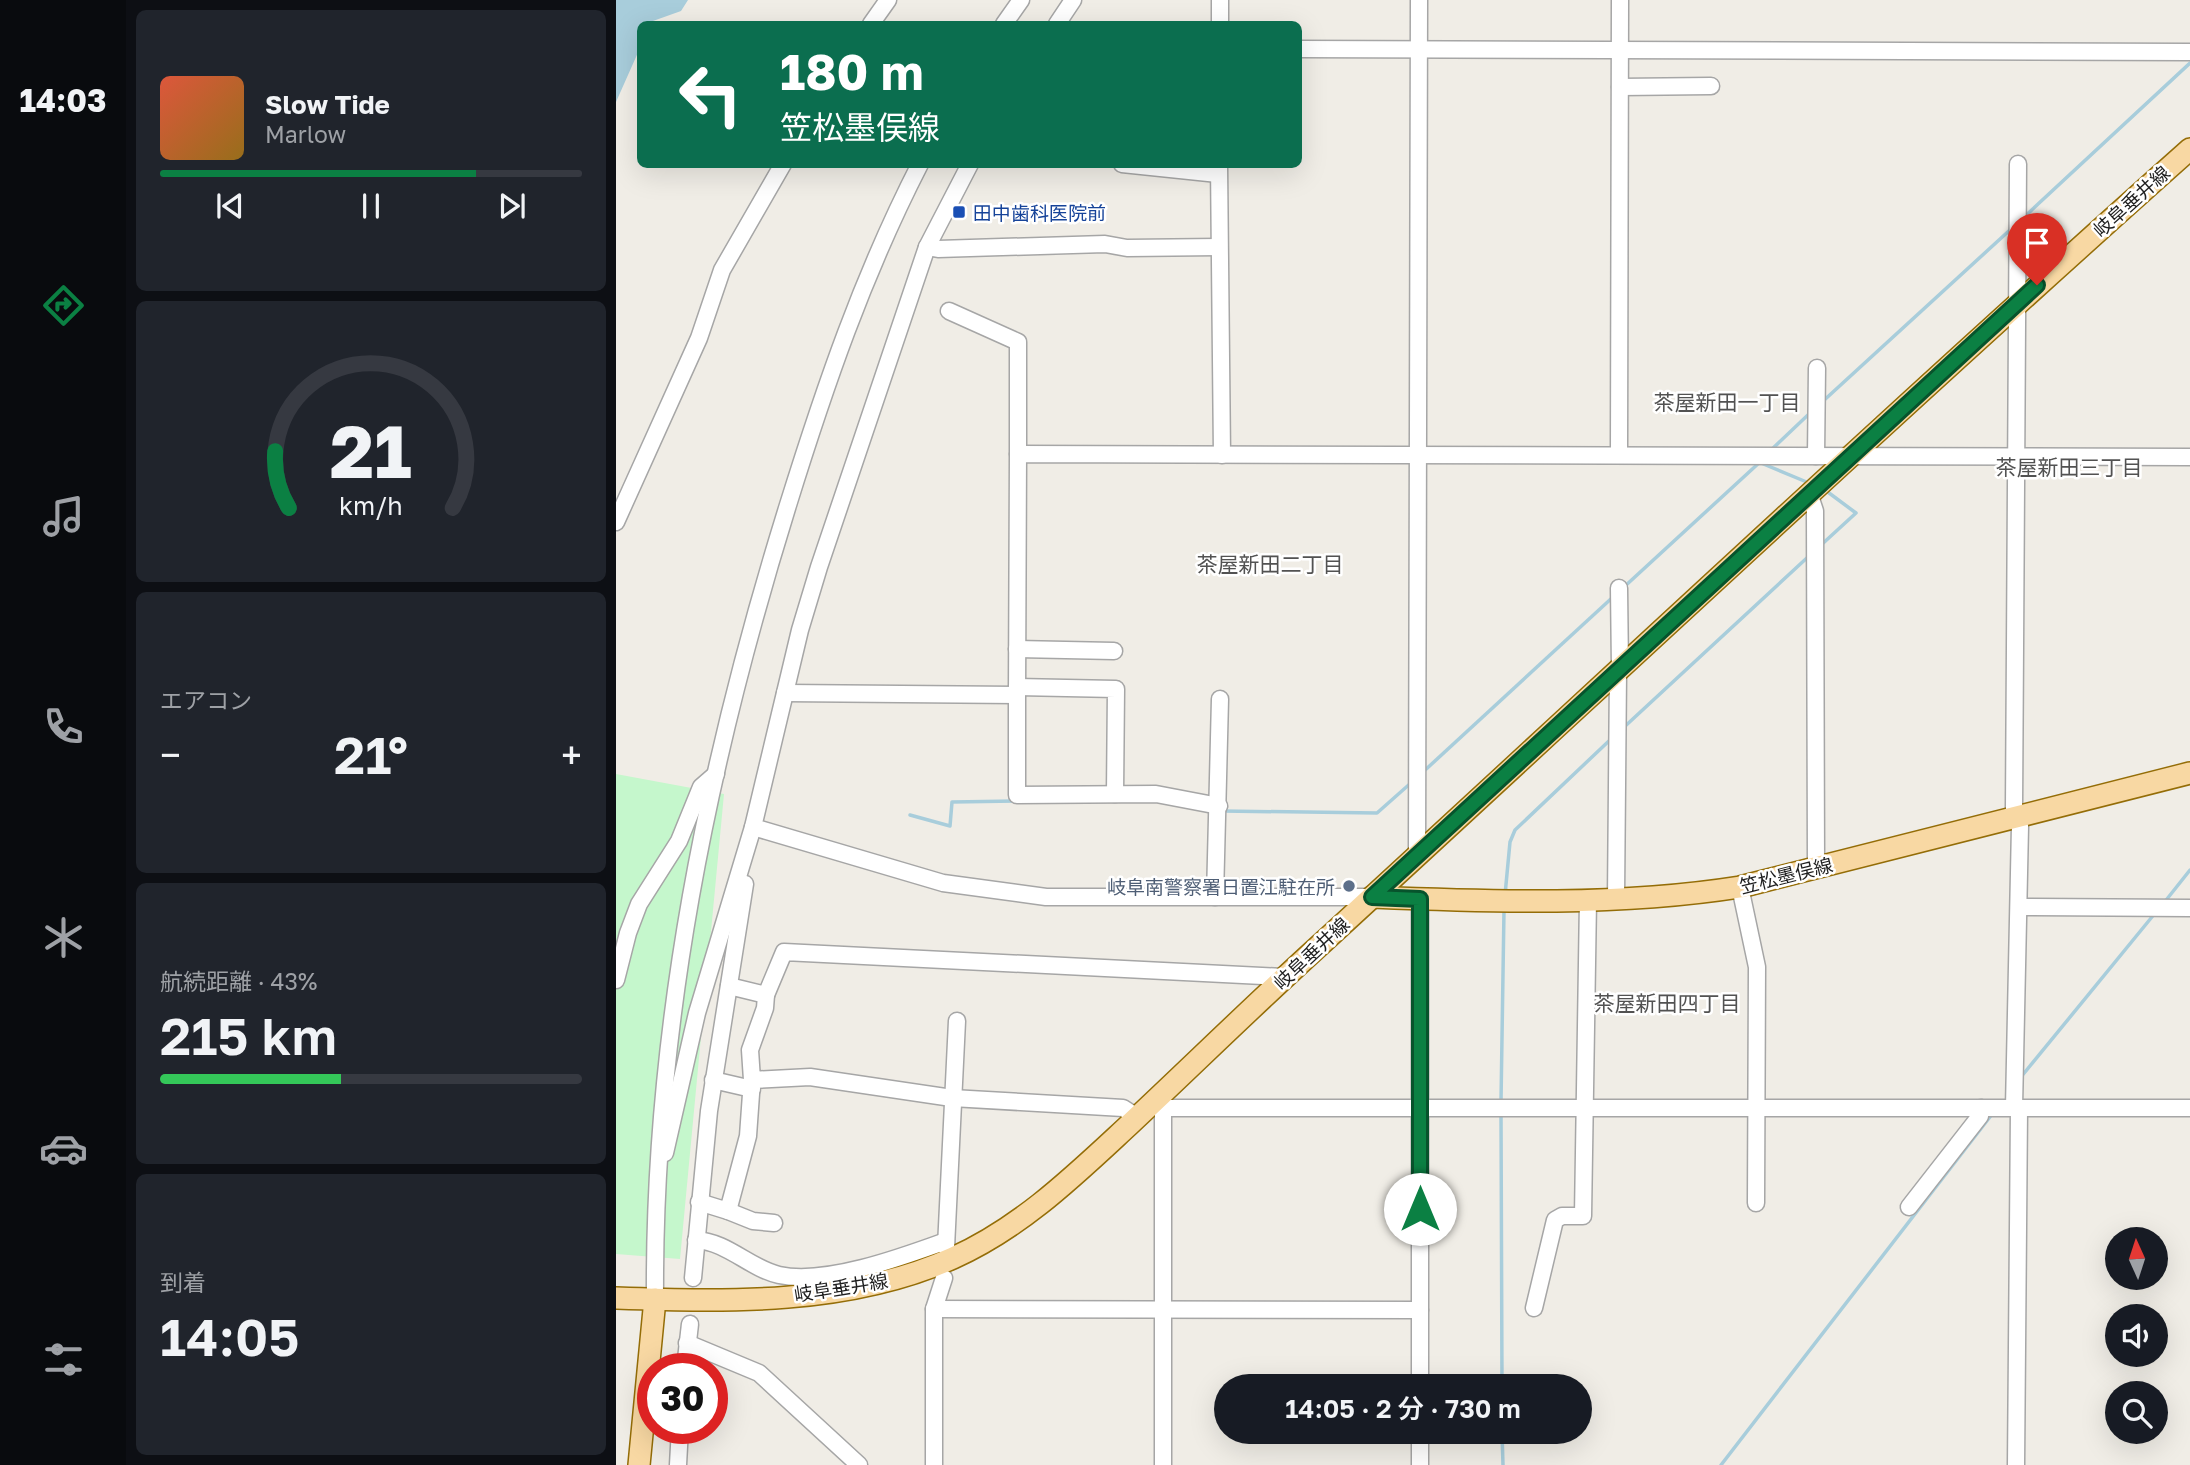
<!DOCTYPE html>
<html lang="ja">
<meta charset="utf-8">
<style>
:root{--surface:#171b24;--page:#20242c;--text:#f1f3f6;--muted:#9ea1a6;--line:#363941;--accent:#0b8043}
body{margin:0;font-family:"Golos Text","Noto Sans JP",sans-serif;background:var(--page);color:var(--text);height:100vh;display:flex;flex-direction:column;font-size:26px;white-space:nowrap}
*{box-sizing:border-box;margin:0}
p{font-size:23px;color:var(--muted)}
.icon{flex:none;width:38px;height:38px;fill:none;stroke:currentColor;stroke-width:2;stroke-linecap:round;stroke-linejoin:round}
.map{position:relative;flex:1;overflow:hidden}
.drawer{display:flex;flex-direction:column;gap:10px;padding:10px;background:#0d0f14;width:490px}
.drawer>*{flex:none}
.banner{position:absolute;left:21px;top:21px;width:665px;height:147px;border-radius:10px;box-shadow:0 7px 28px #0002;background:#0b6e4f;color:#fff;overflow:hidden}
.needle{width:46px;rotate:357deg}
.buttons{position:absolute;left:1489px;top:1227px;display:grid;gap:14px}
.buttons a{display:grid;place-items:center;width:63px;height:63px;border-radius:50%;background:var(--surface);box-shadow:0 7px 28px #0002;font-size:35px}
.speed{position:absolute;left:21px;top:1353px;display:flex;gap:14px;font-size:35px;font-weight:700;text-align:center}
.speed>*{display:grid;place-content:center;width:91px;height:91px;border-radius:50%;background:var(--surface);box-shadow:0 7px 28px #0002;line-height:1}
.speed .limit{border:10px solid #d22;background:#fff;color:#111}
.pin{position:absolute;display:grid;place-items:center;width:60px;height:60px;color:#fff;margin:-72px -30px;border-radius:50% 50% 50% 0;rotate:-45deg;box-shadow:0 0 7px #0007}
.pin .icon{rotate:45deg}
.me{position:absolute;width:77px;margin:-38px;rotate:0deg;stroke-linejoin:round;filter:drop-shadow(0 0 5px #0008)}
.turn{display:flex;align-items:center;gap:24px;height:147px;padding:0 28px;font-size:32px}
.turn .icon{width:91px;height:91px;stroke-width:2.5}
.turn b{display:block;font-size:49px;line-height:60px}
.big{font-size:52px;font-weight:600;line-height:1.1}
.drawer .card{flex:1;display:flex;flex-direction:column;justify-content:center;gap:10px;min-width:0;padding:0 24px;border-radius:10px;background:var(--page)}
.drawer .dial{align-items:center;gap:0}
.dial svg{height:182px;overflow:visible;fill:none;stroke:var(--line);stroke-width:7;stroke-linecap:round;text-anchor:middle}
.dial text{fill:var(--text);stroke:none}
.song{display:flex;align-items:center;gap:21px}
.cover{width:84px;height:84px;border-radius:10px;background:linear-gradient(135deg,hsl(10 70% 55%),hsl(40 70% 35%))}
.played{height:7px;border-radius:4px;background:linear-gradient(90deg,var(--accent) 75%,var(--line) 75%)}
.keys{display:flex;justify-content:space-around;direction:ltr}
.heat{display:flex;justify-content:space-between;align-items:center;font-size:38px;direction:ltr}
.charge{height:10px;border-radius:5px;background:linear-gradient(90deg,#34c759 43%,var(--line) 0)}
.trip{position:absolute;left:598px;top:1374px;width:378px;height:70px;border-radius:35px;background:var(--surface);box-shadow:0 7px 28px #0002;font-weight:600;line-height:70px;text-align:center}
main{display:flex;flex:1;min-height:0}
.tab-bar{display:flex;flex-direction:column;width:126px;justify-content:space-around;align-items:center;background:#090b0e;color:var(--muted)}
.tab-bar .icon{width:49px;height:49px}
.tab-bar .on{color:var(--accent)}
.tab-bar b{font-size:32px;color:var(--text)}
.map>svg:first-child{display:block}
.park{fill:#c5f7cc}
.water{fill:#a8cddb}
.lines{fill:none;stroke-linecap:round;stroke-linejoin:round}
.stream{stroke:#a8cddb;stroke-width:3.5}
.minor-casing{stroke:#a6a6a6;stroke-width:19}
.major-casing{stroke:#946d07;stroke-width:24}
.minor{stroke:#fff;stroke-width:16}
.major{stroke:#f8d8a3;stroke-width:21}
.route-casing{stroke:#07532c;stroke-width:18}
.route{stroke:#0b8043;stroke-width:12}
.transit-dot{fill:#1a4fb4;stroke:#fff;stroke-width:2.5}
.service-dot{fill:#5c6f8a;stroke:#fff;stroke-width:2.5}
.labels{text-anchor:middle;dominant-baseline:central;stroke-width:5;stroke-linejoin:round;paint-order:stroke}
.street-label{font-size:19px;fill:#1f1f1f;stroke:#fff}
.transit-label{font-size:19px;fill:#164399;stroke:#fff;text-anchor:start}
.service-label{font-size:19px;fill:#4e5e75;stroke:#fff;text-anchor:end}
.neighbourhood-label{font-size:21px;fill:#525252;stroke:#fff}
</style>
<main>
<nav class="tab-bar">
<b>14:03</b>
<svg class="icon on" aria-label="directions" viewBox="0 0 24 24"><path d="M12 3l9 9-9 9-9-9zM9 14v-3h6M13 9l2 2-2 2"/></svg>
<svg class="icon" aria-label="music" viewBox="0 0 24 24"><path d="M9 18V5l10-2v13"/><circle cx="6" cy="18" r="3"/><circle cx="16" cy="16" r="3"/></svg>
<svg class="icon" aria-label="phone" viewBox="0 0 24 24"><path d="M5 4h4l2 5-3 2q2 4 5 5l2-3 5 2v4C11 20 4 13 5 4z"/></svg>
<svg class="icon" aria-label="climate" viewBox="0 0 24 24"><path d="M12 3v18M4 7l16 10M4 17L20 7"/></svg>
<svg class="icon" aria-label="car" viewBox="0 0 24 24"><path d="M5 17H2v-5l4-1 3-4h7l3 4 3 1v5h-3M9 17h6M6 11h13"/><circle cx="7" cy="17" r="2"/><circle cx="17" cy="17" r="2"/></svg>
<svg class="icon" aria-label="filters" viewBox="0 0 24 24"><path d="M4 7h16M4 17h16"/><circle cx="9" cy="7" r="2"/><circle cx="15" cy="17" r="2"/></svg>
</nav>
<section class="drawer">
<div class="card">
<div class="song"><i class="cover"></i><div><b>Slow Tide</b><p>Marlow</p></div></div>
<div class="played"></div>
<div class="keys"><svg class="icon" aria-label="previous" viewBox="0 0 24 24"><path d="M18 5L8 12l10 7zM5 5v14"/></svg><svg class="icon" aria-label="pause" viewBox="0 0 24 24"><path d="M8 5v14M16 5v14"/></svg><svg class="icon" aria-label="next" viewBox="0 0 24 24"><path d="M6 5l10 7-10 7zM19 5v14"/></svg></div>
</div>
<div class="card dial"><svg viewBox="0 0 100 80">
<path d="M14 69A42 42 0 1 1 86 69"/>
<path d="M14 69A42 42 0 0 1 8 44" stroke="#0b8043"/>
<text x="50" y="56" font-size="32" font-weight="700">21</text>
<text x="50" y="72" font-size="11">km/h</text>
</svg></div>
<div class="card"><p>エアコン</p>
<div class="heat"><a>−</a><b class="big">21°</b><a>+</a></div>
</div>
<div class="card"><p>航続距離 · 43%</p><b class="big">215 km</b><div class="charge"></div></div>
<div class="card"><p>到着</p><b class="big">14:05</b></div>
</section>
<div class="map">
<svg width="1574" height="1465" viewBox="0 0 1574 1465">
<rect width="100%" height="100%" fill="#f0ede6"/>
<path class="park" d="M0,774L108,794L64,1259L0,1254Z"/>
<path class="water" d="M0,0H72L65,11L37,21L35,24H24V48L0,102Z"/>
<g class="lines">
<g class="stream">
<path d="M1406,219L1574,63"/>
<path d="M1205,403L1395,229"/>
<path d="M1154,451L1194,413"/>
<path d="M1145,463L1193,483"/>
<path d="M1204,546L1240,513L1209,490"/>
<path d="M1008,587L1144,462"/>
<path d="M1006,729L1193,556"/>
<path d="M807,772L997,597"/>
<path d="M606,811L761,813L796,782"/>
<path d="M294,815L334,826L336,802L400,801"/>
<path d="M889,895L894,842L899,830L995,739"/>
<path d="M1547,904L1574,870"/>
<path d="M1405,1077L1540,912"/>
<path d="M885,1102L888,910"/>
<path d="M885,1113L886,1386"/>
<path d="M886,1432L887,1465"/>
<path d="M1105,1465L1377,1113"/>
</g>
<g class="minor-casing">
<g id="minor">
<path d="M255,24L272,0"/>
<path d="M388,24L405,0"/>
<path d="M441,24L457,0"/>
<path d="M604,24V0"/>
<path d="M682,49L1574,52"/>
<path d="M1004,87L1095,86"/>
<path d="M506,164L602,174"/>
<path d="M603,164L606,455"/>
<path d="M311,247L322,249L489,244L511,248L603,247"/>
<path d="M333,311L402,342V454"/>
<path d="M1003,455L1004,0"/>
<path d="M1200,456L1201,368"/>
<path d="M1193,493L1199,511L1200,868"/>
<path d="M0,522L83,338L106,270L167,164"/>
<path d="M1003,588L1004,669"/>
<path d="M401,649L498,651"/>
<path d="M401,687L500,689L499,794"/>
<path d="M169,693L401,695L402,454L1574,457"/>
<path d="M401,695V795L540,794L603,806"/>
<path d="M137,827L327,883L430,897H756"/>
<path d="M801,856L803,0"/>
<path d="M1124,887L1141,967L1140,1203"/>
<path d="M599,897L604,699"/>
<path d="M1000,898L1002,672"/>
<path d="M1403,907L1574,908"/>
<path d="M0,980L12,933L23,904L63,841L85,787L100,774"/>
<path d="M113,986L150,995L149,1008L134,1050L136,1080L194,1077L336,1098L507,1108L521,1117"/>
<path d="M150,995L168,952L668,977"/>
<path d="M97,1080L136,1089"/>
<path d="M541,1099L547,1108H1574"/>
<path d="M1398,1107L1404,826L1398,808L1402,164"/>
<path d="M547,1108V1465"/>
<path d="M49,1153L81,1013L137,827L184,630L203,567L311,247L354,164"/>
<path d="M83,1202L112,1211L132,1136L136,1080"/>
<path d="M1293,1207L1364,1116L1365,1108"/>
<path d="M112,1211L137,1221L158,1223"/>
<path d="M80,1240C112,1242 133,1268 163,1275C210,1285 286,1257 330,1241"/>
<path d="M330,1247L341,1021"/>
<path d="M77,1278L93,1111L129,884"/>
<path d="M39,1299C37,1029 92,762 172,505C209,386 247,275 304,164"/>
<path d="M918,1308L939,1220L946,1216H967L972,900"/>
<path d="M318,1309L804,1310"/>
<path d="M71,1343L143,1373L243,1465"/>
<path d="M69,1368L74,1324"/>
<path d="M804,1386V899"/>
<path d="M62,1465L64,1428"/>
<path d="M318,1465V1309L328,1278"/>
<path d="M804,1465V1432"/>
<path d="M1400,1465L1403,1109"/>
</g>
</g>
<g class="major-casing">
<g id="major">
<path d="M756,897C878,902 1003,906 1124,887L1574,773"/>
<path d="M0,1298C112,1302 233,1305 337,1258C406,1227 459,1175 513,1125C577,1065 639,1004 704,945C994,679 1281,410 1574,149"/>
<path d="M23,1465L39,1299"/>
</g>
</g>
<use href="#minor" class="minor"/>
<use href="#major" class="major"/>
</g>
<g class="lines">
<g class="route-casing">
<path id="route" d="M804,1209V899L756,897L1421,285"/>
</g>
<use href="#route" class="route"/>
</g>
<rect class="transit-dot" x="336" y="205" width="14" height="14" rx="3.5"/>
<circle class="service-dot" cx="733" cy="886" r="7"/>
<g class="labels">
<g class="street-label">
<text transform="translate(1515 201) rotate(-42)">岐阜垂井線</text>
<text transform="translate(1170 875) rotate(-14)">笠松墨俣線</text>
<text transform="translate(695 953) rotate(-43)">岐阜垂井線</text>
<text transform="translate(225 1287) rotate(-9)">岐阜垂井線</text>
</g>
<g class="transit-label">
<text x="357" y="212">田中歯科医院前</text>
</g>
<g class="service-label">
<text x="719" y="886">岐阜南警察署日置江駐在所</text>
</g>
<g class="neighbourhood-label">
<text x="1111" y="402">茶屋新田一丁目</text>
<text x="1453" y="467">茶屋新田三丁目</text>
<text x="654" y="564">茶屋新田二丁目</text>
<text x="1051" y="1003">茶屋新田四丁目</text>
</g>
</g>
</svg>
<div class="buttons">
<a><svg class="needle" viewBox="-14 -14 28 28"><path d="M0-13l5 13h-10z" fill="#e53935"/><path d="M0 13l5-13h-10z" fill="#9ea1a6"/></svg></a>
<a><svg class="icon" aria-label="sound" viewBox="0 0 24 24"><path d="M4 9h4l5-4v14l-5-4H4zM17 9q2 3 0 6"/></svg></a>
<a><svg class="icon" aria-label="search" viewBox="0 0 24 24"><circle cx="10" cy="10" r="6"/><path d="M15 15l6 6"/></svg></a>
</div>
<div class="speed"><div class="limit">30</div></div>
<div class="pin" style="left:1421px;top:285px;background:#d93025"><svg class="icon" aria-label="arrive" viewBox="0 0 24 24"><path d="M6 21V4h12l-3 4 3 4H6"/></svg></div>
<svg class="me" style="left:804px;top:1209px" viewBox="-20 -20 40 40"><circle r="19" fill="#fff"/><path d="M0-13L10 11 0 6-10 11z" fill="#0b8043"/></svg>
<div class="trip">14:05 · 2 分 · 730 m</div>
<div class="banner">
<div class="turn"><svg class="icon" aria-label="left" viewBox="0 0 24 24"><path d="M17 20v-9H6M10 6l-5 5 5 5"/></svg><div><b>180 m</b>笠松墨俣線</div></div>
</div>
</div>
</main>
